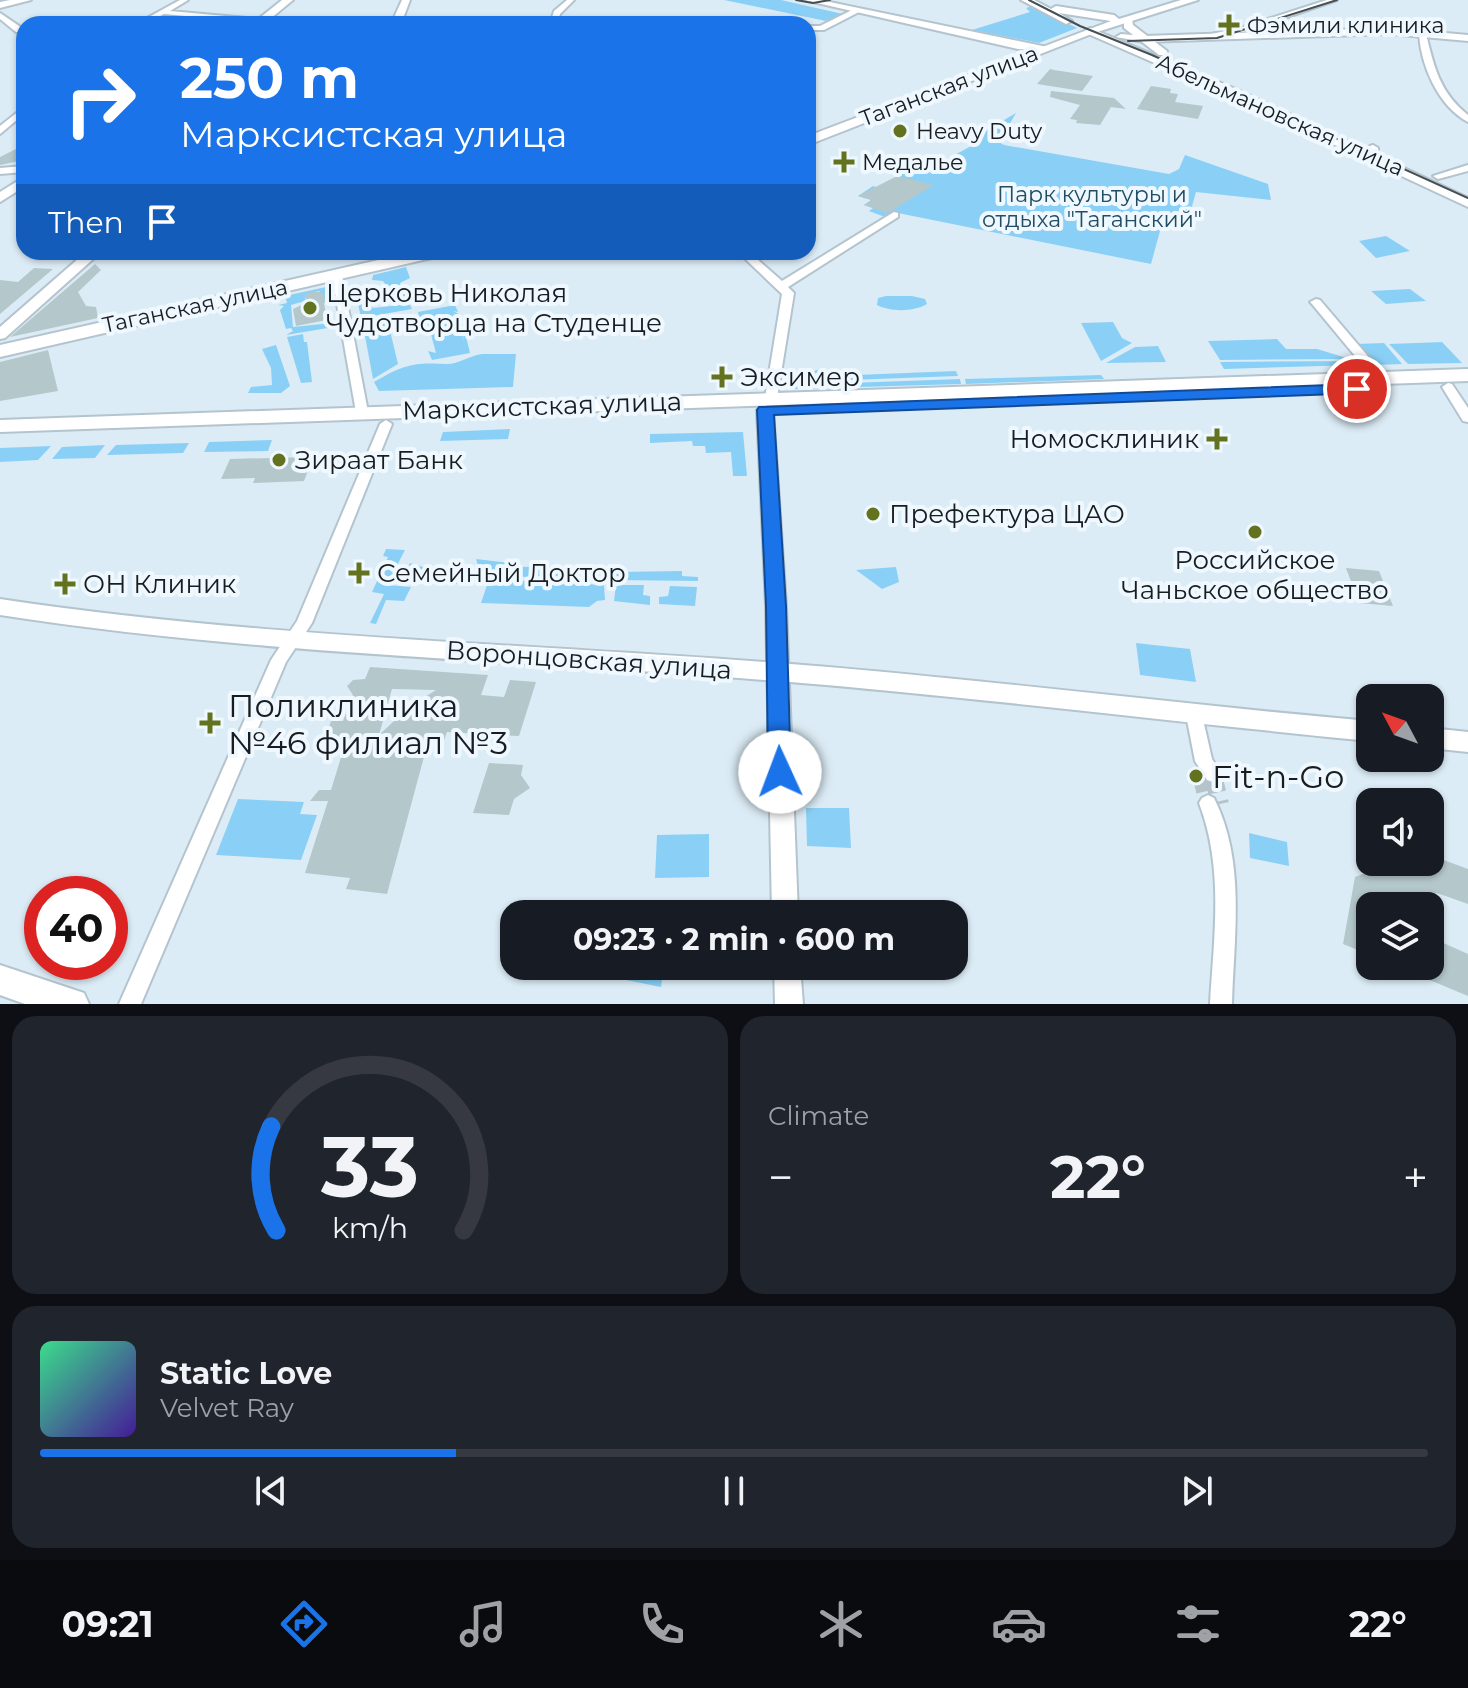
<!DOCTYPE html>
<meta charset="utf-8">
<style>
:root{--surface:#171b24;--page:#20242c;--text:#f1f3f6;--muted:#9ea1a6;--line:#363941;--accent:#1a73e8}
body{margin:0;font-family:Montserrat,sans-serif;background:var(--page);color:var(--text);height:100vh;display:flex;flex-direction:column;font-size:30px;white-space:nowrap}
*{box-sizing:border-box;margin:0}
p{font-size:26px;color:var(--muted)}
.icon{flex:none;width:44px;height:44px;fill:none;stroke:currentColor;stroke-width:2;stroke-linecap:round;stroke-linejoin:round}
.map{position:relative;height:1004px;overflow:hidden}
.side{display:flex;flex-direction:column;gap:12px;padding:12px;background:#0d0f14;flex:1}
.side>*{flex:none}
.hud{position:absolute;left:16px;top:16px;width:800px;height:244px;border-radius:24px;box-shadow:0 2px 6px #0004;background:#1a73e8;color:#fff;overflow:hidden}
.needle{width:52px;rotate:311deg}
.tools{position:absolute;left:1356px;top:684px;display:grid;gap:16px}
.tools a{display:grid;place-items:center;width:88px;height:88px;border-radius:16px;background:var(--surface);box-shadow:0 2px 6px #0004;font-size:40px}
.speed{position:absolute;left:24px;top:876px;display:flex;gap:16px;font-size:40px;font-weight:700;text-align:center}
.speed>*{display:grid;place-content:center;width:104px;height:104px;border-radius:50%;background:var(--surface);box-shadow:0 2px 6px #0004;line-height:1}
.speed .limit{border:12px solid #d22;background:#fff;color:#111}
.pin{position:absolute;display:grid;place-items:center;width:68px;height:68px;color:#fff;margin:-34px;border:4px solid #fff;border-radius:50%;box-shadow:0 2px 8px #0007}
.me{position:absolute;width:88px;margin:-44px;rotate:358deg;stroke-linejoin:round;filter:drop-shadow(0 0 6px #0008)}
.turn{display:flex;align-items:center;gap:28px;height:168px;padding:0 32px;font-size:36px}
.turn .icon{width:104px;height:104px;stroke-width:2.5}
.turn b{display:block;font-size:56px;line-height:68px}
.then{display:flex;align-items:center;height:76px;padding:0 32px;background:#0003;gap:16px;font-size:30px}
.big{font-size:60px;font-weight:700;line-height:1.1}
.side .tile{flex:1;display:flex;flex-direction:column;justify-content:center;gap:12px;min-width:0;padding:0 28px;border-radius:24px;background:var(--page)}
.side .dial{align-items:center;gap:0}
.dial svg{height:208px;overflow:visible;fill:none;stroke:var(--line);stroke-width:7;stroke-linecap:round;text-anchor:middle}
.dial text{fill:var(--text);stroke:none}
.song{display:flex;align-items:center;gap:24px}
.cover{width:96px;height:96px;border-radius:12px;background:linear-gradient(135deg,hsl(150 70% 55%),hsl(260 70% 35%))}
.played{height:8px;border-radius:4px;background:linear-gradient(90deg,var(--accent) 30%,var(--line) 30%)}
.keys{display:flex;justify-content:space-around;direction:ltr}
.heat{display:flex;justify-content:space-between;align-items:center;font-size:44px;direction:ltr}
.side .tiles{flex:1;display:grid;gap:12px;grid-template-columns:1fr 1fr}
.tile:last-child{grid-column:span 2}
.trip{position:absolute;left:500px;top:900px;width:468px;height:80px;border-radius:24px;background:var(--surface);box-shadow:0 2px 6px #0004;font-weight:700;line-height:80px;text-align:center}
.menu{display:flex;height:128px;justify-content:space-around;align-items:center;background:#090b0e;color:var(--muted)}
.menu .icon{width:56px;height:56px}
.menu .selected{color:var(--accent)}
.menu b{font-size:36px;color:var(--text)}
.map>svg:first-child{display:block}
.green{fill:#8ad0f6}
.building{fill:#b4c7cb;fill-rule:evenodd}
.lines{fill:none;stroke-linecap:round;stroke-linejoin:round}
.minor-tunnel{stroke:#b5c3cb;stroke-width:18;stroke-dasharray:18 9;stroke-linecap:butt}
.minor-casing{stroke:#b4c4ce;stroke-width:4}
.tertiary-casing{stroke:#b4c4ce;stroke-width:4}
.secondary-casing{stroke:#b4c4ce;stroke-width:4}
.primary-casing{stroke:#b4c4ce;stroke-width:4}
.minor{fill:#fff;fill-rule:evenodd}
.tertiary{fill:#fff;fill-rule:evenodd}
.secondary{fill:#fff;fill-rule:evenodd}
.primary{fill:#fff;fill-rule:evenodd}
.tram{stroke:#464f53;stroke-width:2}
.route{fill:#1a73e8;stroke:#114b97;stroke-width:2}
.poi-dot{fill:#62721f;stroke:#eef8fe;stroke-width:3}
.labels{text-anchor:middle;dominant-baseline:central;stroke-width:8;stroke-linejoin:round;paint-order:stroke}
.far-poi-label{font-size:22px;fill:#171d20;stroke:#eef8fe;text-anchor:start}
.far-street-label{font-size:22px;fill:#171d20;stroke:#eef8fe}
.far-park-label{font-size:22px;fill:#214c61;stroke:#eef8fe}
.poi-label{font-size:26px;fill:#171d20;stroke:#eef8fe;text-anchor:start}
.street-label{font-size:26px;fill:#171d20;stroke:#eef8fe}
.near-poi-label{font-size:32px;fill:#171d20;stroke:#eef8fe;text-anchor:start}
</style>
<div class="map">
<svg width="1468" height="1004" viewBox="0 0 1468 1004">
<rect width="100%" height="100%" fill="#dcecf6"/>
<g class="green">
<path d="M724,0H781L843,14L826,21Z"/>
<path d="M1032,6L1077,28L1039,43L972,30L1030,12L1026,8Z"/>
<path d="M1016,113L999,142L1004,145L1169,174L1179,169L1185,155L1268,184L1271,200L1196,192L1187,224L1163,220L1151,264L893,212L885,217L869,211L873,208L864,205L871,200L858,196L873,186L879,188L908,169L917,172L938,157L947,159L977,143L975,142L987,130Z"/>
<path d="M1386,236L1410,251L1376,258L1359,241Z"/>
<path d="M406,267L410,278L400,283L405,296L408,295L411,300L408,301L412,309L361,318L357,299L366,298L373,308L400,305L383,281L372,280L373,275Z"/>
<path d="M326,287L328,298L325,299L319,291L305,295V301L291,305L293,327L332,323L334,327L286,335L293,331L291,328L286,329L280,310L284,306L278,305L287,303L285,296Z"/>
<path d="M1410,289L1426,301L1386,304L1371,291Z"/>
<path d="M886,296H912L925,299L927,304C914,312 890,312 877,305L878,298Z"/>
<path d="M455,305L458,312L453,311L459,314L463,326H459L464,341L461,328H464L470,353L432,360L428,351L436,353L426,316L420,320L418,312Z"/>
<path d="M395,314L387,318L398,364L373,379L362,320Z"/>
<path d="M1113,322L1122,338L1132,343L1101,361L1081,323Z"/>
<path d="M303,334L304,342H307L312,382L301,383L287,337Z"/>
<path d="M1277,339L1286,349H1317L1350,359L1220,360L1208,341Z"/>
<path d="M1442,342L1462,363L1408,364L1389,344Z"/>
<path d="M1384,343L1402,364L1375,365L1357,344Z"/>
<path d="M276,345L290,386L281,393H248L251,387L272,385L271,368L262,349Z"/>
<path d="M1158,346L1166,362L1106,363L1135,347Z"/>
<path d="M482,354H516L513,387L379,391L374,382C404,364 416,362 446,364C460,364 468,356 482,354Z"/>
<path d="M1352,361L1356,365L1224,369L1220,362Z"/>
<path d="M817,370L856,375L956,371L958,376L794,382V379Z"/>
<path d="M1101,375L1104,379L966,384L965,379Z"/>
<path d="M960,379L961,384L793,389V385Z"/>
<path d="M510,429L508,439L440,441L443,432Z"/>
<path d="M743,432L747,476H733L731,452L706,453L705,446H693L692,441L650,443V434Z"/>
<path d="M272,440L268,451L204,452L209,442Z"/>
<path d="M189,443L183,453L107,455L116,445Z"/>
<path d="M105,445L95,458L52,459L62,447Z"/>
<path d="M51,446L38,460L0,462V448Z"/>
<path d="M386,549L405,550L387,585L411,587L404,601L386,600L376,624L370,623L384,594L372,592L388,557L383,556Z"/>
<path d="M476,559L518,564V567L566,566L563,579L607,580H562L480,573Z"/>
<path d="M410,563L465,580L464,584L402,580Z"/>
<path d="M896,567L899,582L882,589L856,570Z"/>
<path d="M682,571V576L698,577V581L615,580L616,572Z"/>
<path d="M489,579L604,585L605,600L597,601L589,607L481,603Z"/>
<path d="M616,585H644L643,595L650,596V605L614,601Z"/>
<path d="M670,586L697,587L695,606L659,604V597L668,596Z"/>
<path d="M1136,643L1190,649L1196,682L1140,675Z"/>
<path d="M238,799L304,802L300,814L317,815L301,860L216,855Z"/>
<path d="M806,808H849L851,848L807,846Z"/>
<path d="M1249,833L1287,842L1289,866L1250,858Z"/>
<path d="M709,834V877L655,878L657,835Z"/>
<path d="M609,966H664L661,987L606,976Z"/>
</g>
<g class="building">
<path d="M1050,69L1054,70L1093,76L1082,91L1037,84Z"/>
<path d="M1151,86L1171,89L1170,93L1178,94L1175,102L1203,106L1198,119L1137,109Z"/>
<path d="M1051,91L1114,98L1126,109L1111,107L1100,125L1076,123L1077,120L1070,119L1080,105L1050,97Z"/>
<path d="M24,145V160L0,165V157Z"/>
<path d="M897,176L934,185L887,213L864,205L872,200L858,196Z"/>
<path d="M95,264L101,270L78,292L86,306L96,307L98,318L10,337Z"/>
<path d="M34,268L53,269L0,314V280L18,282Z"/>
<path d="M311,292H321L328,302L324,303L327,320L296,326L293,309L306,303L305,295Z"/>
<path d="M48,350L58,391L0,401V362Z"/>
<path d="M313,457L304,481L253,483L255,478L221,479L230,459Z"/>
<path d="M1346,568L1379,571L1393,606L1359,603Z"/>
<path d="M370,667L488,675L481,695L504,697L510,680L536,682L519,736L447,732L443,743L428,742L387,894L346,889L350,878L305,873L328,801H310L319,790H331L342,754L320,755L331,721H343L353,695L347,686L353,680L365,679ZM392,689L436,690L409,707L379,735Z"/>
<path d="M489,763L523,765L521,775L530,788L514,799L509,815L473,813Z"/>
<path d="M1430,855L1468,869V904L1437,893L1406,906H1370V955L1343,944L1355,877L1395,862H1430Z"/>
<path d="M1430,937L1468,954V996L1396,966H1430Z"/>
</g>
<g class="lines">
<g class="minor-tunnel">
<path d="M1201,774L1208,803"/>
<path d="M1213,775L1220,804"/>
</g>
<g class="minor-casing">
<g id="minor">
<path d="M180,0H188L170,11L260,19L264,21L260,23L164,14L145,24H136Z"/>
<path d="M567,0H574L560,14L558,24H550L554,11Z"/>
<path d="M1327,0H1337L1247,31L1211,37L1207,35L1243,27Z"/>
<path d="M852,10L859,12L824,30H808V26H820Z"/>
<path d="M0,13L22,28V32H16L0,19Z"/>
<path d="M1419,32L1426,34C1434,67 1440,93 1468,115V122C1438,106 1420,64 1419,32Z"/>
<path d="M24,107V114L0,134V126Z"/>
<path d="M1373,145L1378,148V155H1361L1356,152L1361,149L1369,150L1370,146Z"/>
<path d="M1468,165V171L1438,179L1433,176Z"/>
<path d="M24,166V172L0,174V168Z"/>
<path d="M894,212L898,213V217L788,287L794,293L777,398L771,402L767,401L765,398L782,294L738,252H749L782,281Z"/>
<path d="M337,273L342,276L368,412L362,416L356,412L332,276Z"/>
<path d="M1316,299L1320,300L1383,374L1385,377L1383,380H1375L1312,304L1310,302Z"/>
<path d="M1448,383L1452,384L1468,408V422L1463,421L1442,387Z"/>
<path d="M386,420L392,424L312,623L286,662L141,1004H119L271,660L297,621L380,424Z"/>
<path d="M1194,708L1200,710L1202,715L1212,759L1222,775L1219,780L1213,782L1207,780L1195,761L1186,715L1188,710Z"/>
<path d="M1208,795L1214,798C1246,861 1234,936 1232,1004H1210C1214,936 1224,868 1199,803L1202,798Z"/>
</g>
</g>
<g class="tertiary-casing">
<g id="tertiary">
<path d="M402,0H410L401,24H391Z"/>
<path d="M804,0H820L1052,48L1047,51L1018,49Z"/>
<path d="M1390,28L1468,35V41L1390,34L1144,42L1116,37L1121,34L1144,36Z"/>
<path d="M86,252H101L5,338L0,339V327Z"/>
<path d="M765,405L773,410L786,606L798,914H772L766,606L757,410Z"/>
<path d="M774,966H800L803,1004H775Z"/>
</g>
</g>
<g class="secondary-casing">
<g id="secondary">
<path d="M10,0H31L0,8V2Z"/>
<path d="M282,0H293L264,24H252Z"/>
<path d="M1124,19H1132L1133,25L1167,51V55H1159L1124,28Z"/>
<path d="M1090,28L1238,90L1468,198V207L1230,96L1086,33L1085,31Z"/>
<path d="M24,177V187L0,202V192Z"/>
<path d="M0,599C258,638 518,643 778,663C976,678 1173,704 1370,721V741C1173,722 976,697 778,681C518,660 258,655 0,615Z"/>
<path d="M1430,728L1468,732V752L1430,748Z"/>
</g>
</g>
<g class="primary-casing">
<g id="primary">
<path d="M1021,0H1034L1051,9L1056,6L1114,15L1119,19L1181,0H1198L1094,33L808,145V136L1111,21L1059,13L1072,21L1066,24Z"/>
<path d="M414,252H444L436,257L0,357V345Z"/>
<path d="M1468,369V381L0,432V420Z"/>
<path d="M0,965L84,993L89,1004H25L0,995Z"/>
</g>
</g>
<use href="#minor" class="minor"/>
<use href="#tertiary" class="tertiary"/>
<use href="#secondary" class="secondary"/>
<use href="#primary" class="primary"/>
<g class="tram">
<path d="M796,0L813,3L830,0"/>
<path d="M1029,0L1080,26L1152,55L1468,198"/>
<path d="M1128,41L1217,38L1337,0"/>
</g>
</g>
<path class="route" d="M1357,384L1365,389L1363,393L774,415L786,606L791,772L788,778L780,781L772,778L768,772L766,606L757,410L759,407Z"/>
<g class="poi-dot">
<path d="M1225 13h8v8h8v8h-8v8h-8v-8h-8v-8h8z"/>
<circle cx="900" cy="131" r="8"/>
<path d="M840 150h8v8h8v8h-8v8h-8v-8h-8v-8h8z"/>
<circle cx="310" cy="308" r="8"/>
<path d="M718 365h8v8h8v8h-8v8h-8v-8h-8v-8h8z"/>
<path d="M1213 427h8v8h8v8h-8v8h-8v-8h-8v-8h8z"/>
<circle cx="279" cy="460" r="8"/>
<circle cx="873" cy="514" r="8"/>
<circle cx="1255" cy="532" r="8"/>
<path d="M355 561h8v8h8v8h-8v8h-8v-8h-8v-8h8z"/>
<path d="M61 572h8v8h8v8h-8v8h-8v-8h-8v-8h8z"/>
<path d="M206 711h8v8h8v8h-8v8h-8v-8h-8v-8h8z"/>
<circle cx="1196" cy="776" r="8"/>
</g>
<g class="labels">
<g class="far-poi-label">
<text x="1247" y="25">Фэмили клиника</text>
<text x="916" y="131">Heavy Duty</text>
<text x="862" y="162">Медалье</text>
</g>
<g class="far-street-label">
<text transform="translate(949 86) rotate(-21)">Таганская улица</text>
<text transform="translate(1280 115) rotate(24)">Абельмановская улица</text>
<text transform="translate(195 306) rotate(-12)">Таганская улица</text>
</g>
<g class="far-park-label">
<text x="1092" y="194">Парк культуры и<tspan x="1092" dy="25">отдыха "Таганский"</tspan></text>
</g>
<g class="poi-label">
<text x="326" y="293">Церковь Николая<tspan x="326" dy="30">Чудотворца на Студенце</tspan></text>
<text x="740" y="377">Эксимер</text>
<text x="1199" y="439" text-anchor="end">Номосклиник</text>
<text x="295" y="460">Зираат Банк</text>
<text x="889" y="514">Префектура ЦАО</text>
<text x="1255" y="560" text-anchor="middle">Российское<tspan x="1255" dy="30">Чаньское общество</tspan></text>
<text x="377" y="573">Семейный Доктор</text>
<text x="83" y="584">ОН Клиник</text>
</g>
<g class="street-label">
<text transform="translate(542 406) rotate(-2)">Марксистская улица</text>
<text transform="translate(589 660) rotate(4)">Воронцовская улица</text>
</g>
<g class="near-poi-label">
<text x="228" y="705">Поликлиника<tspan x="228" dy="37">№46 филиал №3</tspan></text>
<text x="1212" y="776">Fit-n-Go</text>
</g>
</g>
</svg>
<div class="tools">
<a><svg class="needle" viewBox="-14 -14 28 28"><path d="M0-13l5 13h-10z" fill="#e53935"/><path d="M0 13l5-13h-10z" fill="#9ea1a6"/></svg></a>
<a><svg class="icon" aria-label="sound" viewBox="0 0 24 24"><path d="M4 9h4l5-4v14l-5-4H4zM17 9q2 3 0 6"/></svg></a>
<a><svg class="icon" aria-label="layers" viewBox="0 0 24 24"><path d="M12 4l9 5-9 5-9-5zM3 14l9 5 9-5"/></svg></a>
</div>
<div class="speed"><div class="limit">40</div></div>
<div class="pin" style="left:1357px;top:389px;background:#d93025"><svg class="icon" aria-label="arrive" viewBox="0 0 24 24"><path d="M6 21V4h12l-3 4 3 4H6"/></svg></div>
<svg class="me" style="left:780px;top:772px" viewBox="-20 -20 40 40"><circle r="19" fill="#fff"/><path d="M0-13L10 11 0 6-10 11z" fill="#1a73e8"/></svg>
<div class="trip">09:23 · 2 min · 600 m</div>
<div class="hud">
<div class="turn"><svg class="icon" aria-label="right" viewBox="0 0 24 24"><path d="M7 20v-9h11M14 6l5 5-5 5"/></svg><div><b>250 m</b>Марксистская улица</div></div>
<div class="then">Then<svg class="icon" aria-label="arrive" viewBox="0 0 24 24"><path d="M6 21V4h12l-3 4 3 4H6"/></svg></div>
</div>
</div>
<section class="side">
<div class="tiles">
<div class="tile dial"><svg viewBox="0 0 100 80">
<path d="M14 69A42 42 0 1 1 86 69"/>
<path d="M14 69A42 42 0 0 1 12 29" stroke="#1a73e8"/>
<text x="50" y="56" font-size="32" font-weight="700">33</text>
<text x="50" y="72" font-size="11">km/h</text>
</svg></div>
<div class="tile"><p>Climate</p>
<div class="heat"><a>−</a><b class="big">22°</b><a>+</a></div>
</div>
<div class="tile">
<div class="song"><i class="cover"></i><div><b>Static Love</b><p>Velvet Ray</p></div></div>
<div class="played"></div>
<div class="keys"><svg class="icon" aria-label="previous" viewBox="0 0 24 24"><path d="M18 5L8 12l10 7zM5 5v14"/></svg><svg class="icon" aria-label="pause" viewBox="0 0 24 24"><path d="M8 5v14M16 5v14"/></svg><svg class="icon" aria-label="next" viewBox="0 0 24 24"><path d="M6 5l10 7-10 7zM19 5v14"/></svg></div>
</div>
</div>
</section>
<nav class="menu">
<b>09:21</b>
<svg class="icon selected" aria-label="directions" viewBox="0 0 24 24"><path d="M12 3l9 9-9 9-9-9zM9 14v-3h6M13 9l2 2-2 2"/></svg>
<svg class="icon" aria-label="music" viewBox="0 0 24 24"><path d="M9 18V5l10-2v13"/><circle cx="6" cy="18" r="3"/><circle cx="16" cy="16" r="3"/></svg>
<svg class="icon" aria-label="phone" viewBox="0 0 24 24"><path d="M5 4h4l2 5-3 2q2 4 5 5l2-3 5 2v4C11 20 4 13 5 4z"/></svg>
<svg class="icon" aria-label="climate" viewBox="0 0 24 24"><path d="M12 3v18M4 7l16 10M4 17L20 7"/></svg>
<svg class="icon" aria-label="car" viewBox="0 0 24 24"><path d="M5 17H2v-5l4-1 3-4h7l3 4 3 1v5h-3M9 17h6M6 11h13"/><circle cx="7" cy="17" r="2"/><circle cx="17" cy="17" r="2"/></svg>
<svg class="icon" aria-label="filters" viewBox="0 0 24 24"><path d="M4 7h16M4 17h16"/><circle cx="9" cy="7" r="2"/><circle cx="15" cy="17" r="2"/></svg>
<b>22°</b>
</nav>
